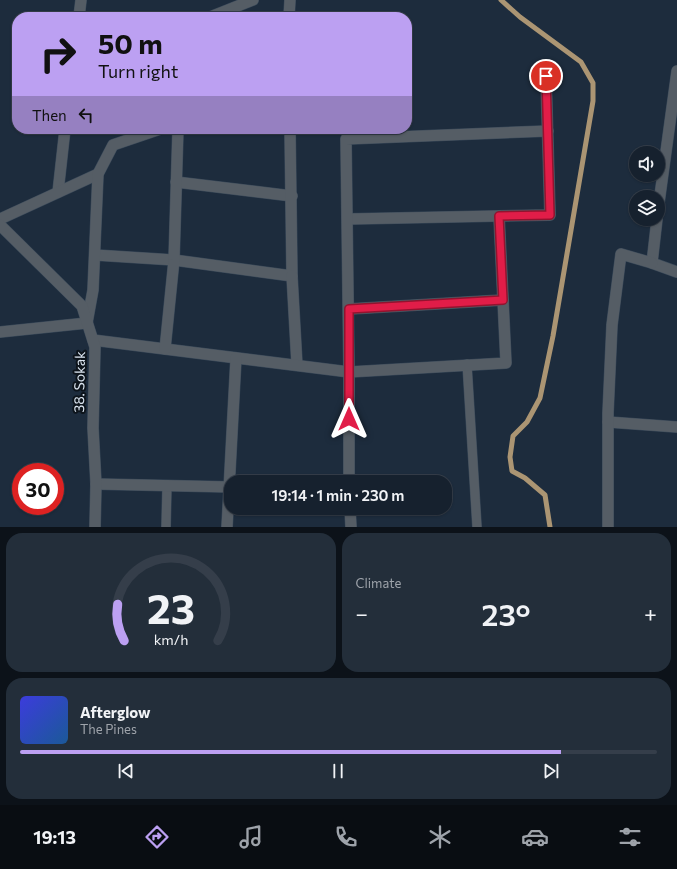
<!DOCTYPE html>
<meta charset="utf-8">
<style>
:root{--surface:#16212e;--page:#232e3a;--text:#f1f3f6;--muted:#9ea3aa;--line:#353e4a;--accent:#bca0f2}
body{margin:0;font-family:Commissioner,sans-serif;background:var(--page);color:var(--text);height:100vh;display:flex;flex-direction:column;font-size:15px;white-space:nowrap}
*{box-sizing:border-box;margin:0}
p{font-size:13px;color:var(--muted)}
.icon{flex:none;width:22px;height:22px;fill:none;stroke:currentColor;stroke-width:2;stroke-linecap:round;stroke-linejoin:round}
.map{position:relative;height:527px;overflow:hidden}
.panel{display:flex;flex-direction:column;gap:6px;padding:6px;background:#0c1219;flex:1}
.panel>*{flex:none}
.top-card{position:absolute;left:12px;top:12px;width:400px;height:122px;border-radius:16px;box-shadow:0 1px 3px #0004,0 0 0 1px var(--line);background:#bca0f2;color:#111;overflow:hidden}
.tools{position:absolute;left:629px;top:146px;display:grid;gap:8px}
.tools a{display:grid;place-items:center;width:36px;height:36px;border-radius:50%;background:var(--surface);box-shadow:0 1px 3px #0004,0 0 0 1px var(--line);font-size:20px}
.speed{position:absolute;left:12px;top:463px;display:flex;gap:8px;font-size:20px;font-weight:700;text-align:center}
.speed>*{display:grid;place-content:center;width:52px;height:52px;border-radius:50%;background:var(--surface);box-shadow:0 1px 3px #0004,0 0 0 1px var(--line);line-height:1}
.speed .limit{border:6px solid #d22;background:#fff;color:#111}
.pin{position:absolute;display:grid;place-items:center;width:34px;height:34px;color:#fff;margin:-17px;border:2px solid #fff;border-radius:50%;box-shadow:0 1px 4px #0007}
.me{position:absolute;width:44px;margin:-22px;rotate:0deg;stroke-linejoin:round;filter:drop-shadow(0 0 3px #0008)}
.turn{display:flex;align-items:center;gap:14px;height:84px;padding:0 20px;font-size:18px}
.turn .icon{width:52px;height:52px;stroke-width:2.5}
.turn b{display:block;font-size:28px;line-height:34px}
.then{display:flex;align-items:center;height:38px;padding:0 20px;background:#0003;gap:8px;font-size:15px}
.big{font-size:30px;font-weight:600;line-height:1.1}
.panel .card{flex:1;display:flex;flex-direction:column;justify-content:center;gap:6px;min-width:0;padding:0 14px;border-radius:16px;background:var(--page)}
.panel .dial{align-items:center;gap:0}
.dial svg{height:104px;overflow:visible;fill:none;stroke:var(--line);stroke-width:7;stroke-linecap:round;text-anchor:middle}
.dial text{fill:var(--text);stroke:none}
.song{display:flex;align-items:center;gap:12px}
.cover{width:48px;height:48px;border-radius:6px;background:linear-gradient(135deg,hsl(240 70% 55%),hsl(210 70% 35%))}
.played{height:4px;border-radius:2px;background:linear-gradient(90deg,var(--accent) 85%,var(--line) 85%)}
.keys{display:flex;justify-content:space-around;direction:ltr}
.heat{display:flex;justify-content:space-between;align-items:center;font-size:22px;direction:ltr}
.panel .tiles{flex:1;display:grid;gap:6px;grid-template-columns:1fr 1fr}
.card:last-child{grid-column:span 2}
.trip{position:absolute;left:224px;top:475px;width:228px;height:40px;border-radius:16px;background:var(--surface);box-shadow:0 1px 3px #0004,0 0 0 1px var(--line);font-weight:600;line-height:40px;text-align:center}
.dock{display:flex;height:64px;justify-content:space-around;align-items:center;background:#090d12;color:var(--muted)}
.dock .icon{width:28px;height:28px}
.dock .on{color:var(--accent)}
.dock b{font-size:18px;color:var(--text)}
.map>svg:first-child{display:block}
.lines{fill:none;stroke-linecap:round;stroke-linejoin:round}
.stream{stroke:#ab9573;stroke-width:5}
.service-casing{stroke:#3b4a5a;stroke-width:10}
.minor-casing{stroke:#3b4a5a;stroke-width:12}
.tertiary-casing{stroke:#3b4a5a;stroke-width:12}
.service{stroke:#555d65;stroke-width:9}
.minor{stroke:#555d65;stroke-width:11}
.tertiary{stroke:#555d65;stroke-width:11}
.route-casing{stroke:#92132f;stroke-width:10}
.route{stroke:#e11d48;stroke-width:7}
.labels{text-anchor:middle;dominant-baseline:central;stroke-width:4;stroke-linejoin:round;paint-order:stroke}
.street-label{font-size:14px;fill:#dbe5f0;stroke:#0d141b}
</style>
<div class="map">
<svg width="677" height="527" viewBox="0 0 677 527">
<rect width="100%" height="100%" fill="#1d2c3d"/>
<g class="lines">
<path class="stream" d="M501,0L520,17L581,62L593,83V101L553,336L540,398L527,422L513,436L510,457L512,471L525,478L545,495L550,527"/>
<g class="service-casing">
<g id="service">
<path d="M467,364L477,527"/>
<path d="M166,527L167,485"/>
</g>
</g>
<g class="minor-casing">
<g id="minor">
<path d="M79,17L81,0"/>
<path d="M210,17L253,0"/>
<path d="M289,17L290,0"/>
<path d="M176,182L292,196"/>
<path d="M58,192L65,129"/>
<path d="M658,210L677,71"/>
<path d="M0,219L98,174"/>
<path d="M348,219L550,215L546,77"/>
<path d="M657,219L652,263L677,272"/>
<path d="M95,255L174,260L292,276L290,129"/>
<path d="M292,276L297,365"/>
<path d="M349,309L503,300"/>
<path d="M0,332L87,323L93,290L98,174L113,145L160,129"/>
<path d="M93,340L349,372L506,363L499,216"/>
<path d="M165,349L174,260L178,129"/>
<path d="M608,422L677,427"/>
<path d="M349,482V372L346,139L548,131"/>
<path d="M96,484L231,487"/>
<path d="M350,508L351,527"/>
<path d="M227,527L236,358"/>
<path d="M608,527V413L612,325L621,254L652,263"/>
</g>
</g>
<g class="tertiary-casing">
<path id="tertiary" d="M0,225L82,306L95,347L93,428L96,484L95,527"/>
</g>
<use href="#service" class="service"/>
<use href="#minor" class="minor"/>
<use href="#tertiary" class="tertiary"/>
</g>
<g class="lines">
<g class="route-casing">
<path id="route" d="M349,419V309L503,300L499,216L550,215L546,76"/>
</g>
<use href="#route" class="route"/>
</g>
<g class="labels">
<g class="street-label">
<text transform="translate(79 382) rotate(-89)">38. Sokak</text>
</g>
</g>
</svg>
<div class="tools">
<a><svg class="icon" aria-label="sound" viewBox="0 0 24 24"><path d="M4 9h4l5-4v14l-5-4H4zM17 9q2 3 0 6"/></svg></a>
<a><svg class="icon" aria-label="layers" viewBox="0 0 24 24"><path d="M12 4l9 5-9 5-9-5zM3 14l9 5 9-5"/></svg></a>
</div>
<div class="speed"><div class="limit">30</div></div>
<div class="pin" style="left:546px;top:76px;background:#d93025"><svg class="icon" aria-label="arrive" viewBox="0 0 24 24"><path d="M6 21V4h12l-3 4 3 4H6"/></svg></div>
<svg class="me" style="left:349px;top:419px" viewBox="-20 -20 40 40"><path d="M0-17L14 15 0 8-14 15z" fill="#e11d48" stroke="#fff" stroke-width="4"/></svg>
<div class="trip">19:14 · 1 min · 230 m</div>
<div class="top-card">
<div class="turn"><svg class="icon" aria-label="right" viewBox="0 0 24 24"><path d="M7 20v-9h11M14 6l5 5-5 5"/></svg><div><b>50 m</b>Turn right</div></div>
<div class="then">Then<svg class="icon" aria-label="left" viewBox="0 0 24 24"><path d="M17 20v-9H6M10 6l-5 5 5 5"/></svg></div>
</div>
</div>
<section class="panel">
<div class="tiles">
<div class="card dial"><svg viewBox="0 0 100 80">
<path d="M14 69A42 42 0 1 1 86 69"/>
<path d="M14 69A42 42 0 0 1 9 41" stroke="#bca0f2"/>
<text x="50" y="56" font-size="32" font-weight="700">23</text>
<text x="50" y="72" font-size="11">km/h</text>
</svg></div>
<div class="card"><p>Climate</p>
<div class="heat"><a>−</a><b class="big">23°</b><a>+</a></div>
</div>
<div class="card">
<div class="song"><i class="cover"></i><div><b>Afterglow</b><p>The Pines</p></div></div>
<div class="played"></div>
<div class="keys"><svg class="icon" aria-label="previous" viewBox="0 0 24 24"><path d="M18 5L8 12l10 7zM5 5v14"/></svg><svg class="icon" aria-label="pause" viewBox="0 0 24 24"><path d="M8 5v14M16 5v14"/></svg><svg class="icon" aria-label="next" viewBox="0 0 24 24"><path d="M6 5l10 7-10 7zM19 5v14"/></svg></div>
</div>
</div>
</section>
<nav class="dock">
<b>19:13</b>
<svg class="icon on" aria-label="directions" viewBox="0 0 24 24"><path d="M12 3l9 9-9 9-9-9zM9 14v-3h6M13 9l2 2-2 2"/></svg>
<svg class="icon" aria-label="music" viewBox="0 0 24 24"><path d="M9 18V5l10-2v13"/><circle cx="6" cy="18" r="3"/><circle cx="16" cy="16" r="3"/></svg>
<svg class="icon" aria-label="phone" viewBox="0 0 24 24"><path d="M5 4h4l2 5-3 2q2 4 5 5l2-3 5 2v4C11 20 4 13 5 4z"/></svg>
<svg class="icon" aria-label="climate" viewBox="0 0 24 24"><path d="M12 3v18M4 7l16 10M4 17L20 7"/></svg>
<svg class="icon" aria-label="car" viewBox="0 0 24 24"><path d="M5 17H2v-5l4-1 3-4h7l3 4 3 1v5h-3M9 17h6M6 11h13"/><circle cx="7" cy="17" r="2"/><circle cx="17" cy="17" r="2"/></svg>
<svg class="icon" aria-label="filters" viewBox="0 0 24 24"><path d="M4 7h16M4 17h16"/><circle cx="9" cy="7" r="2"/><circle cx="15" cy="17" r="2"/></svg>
</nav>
